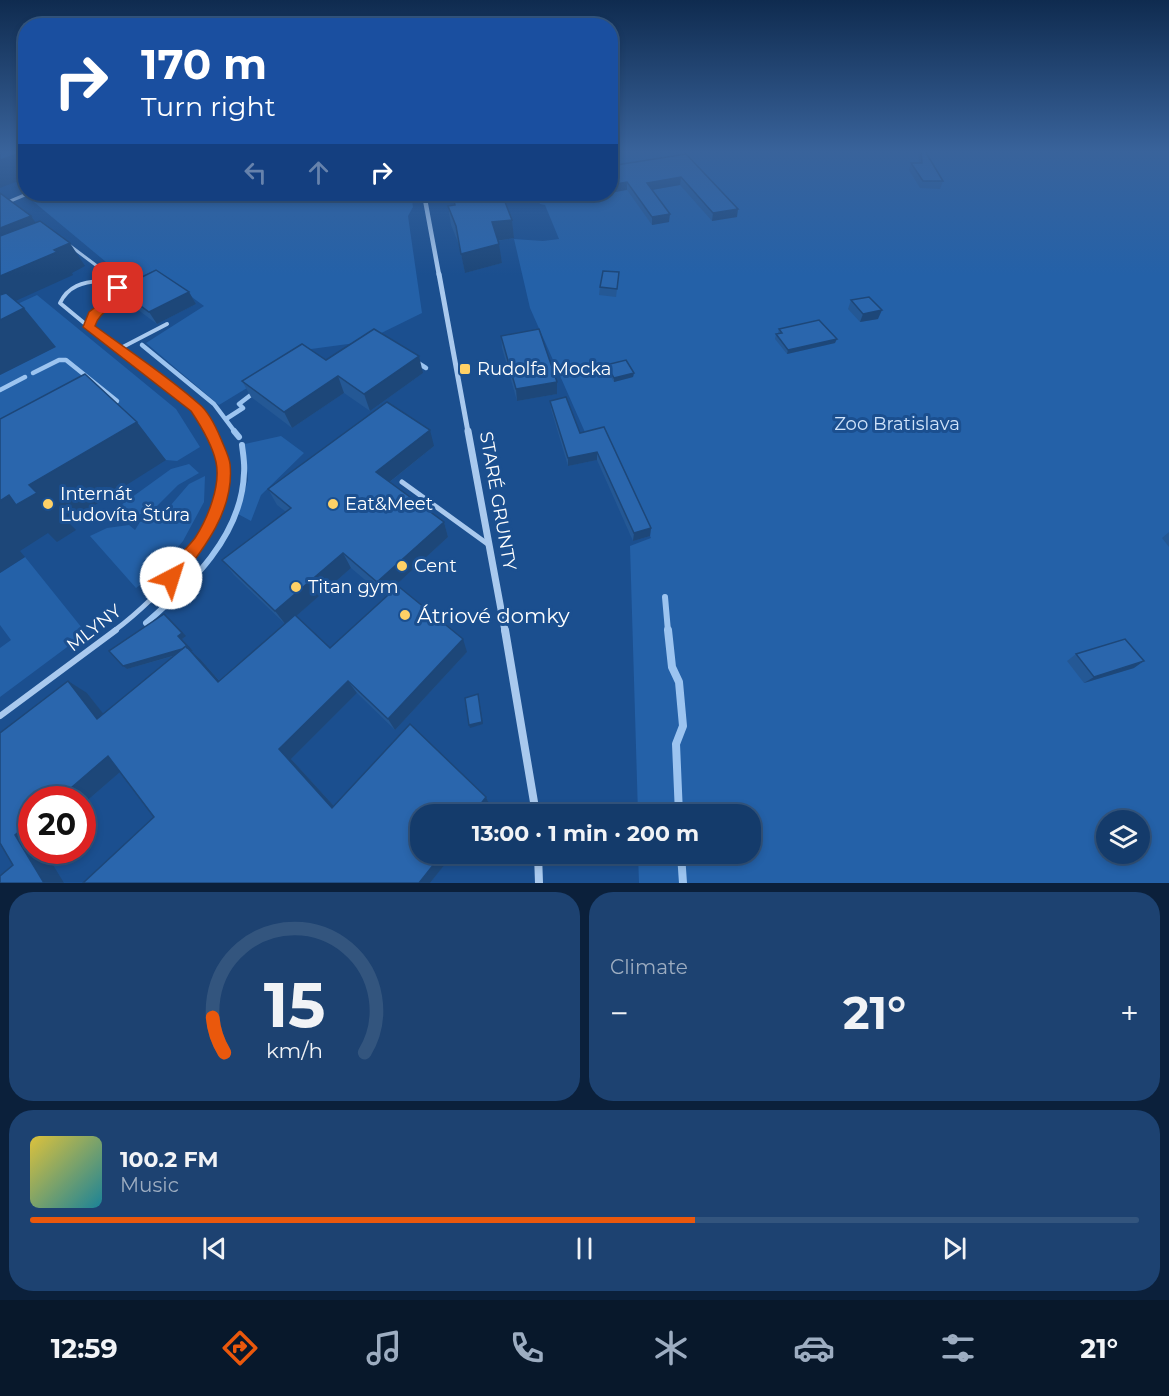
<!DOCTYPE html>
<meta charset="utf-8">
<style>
:root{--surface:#143b6b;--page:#1d4271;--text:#f1f3f6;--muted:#9dadc1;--line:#33557e;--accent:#ea580c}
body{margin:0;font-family:Montserrat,sans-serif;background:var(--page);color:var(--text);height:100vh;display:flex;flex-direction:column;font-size:22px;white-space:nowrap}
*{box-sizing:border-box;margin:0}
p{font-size:20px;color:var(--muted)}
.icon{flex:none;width:33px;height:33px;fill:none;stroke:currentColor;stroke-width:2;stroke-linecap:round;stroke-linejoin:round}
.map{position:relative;height:883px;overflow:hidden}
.drawer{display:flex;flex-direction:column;gap:9px;padding:9px;background:#0b203b;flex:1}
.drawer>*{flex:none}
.hud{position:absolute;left:18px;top:18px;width:600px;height:183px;border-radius:24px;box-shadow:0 3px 9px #0003,0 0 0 2px var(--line);background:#1a4fa0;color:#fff;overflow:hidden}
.buttons{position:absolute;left:1096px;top:810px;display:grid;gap:12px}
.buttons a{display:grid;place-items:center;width:54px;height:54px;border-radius:50%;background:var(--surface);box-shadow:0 3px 9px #0003,0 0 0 2px var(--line);font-size:30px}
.speed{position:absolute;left:18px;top:786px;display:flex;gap:12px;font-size:30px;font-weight:700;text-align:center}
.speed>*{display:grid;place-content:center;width:78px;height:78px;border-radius:50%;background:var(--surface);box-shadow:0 3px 9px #0003,0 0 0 2px var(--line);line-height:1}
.speed .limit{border:9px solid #d22;background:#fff;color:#111}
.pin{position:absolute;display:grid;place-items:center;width:51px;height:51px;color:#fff;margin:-26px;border-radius:12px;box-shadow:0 3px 9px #0006}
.me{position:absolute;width:66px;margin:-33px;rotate:40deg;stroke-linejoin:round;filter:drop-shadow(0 0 4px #0008)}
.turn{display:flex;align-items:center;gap:21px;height:126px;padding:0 24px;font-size:27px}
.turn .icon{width:78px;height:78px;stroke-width:2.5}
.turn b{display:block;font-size:42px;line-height:51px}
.lanes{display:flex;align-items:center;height:57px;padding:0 24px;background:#0003;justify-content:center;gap:30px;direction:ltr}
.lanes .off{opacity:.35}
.big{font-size:45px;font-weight:700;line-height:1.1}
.drawer .tile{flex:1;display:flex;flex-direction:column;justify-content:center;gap:9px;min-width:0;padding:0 21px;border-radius:24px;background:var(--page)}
.drawer .dial{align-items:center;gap:0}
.dial svg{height:156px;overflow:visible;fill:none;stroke:var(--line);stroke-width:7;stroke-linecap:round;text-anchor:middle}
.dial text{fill:var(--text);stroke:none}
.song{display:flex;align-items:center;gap:18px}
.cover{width:72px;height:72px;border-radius:9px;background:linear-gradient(135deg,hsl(50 70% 55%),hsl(190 70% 35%))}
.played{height:6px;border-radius:3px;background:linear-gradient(90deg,var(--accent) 60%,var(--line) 60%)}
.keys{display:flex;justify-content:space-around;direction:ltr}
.heat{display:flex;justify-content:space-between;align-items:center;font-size:33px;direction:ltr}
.drawer .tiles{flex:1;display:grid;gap:9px;grid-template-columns:1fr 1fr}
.tile:last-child{grid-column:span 2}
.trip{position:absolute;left:410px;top:804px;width:351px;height:60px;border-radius:24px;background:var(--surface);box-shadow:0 3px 9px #0003,0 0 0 2px var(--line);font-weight:700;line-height:60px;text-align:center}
.tab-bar{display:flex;height:96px;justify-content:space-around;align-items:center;background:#08182b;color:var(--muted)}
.tab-bar .icon{width:42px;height:42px}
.tab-bar .on{color:var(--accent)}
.tab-bar b{font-size:27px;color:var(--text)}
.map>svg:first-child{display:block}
.green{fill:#2461a8;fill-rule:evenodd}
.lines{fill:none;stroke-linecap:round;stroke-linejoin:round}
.stream-far2{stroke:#9cc4f0;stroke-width:4.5}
.stream-far1{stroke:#9cc4f0;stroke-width:6}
.stream{stroke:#9cc4f0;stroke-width:8}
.service-far3{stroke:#a9c9ee;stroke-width:3}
.service-far2{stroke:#a9c9ee;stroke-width:4}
.service-far1{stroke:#a9c9ee;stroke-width:5}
.service{stroke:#a9c9ee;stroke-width:6}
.minor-far3{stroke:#a9c9ee;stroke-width:4.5}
.minor-far2{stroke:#a9c9ee;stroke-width:5}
.minor-far1{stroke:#a9c9ee;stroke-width:7}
.minor{stroke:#a9c9ee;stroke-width:8}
.wall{fill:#245895}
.shaded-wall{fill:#1d4779}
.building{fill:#2a66ad;stroke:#1d4779;stroke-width:1.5}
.route{fill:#ea580c;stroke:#983908;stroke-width:1.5}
.poi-dot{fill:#ffd166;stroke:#1b4f8f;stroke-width:2}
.labels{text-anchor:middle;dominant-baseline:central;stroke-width:6;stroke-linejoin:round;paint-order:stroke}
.poi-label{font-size:18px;fill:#fff;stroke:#1b4f8f;text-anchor:start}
.park-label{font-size:18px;fill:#cfe3fa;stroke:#1b4f8f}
.street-label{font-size:18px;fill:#fff;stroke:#1b4f8f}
.near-poi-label{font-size:21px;fill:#fff;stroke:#1b4f8f;text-anchor:start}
</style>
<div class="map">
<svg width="1169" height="883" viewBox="0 0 1169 883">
<rect width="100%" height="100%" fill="#1b4f8f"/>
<g class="green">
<path d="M611,151H1169V883H639L638,854H750V814H638L630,546L651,538L604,436L588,439L530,308L514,239L543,241L559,239L545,205L540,204L535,194H610ZM1107,820H1140V854H1107Z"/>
<path d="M36,194H411L413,207L408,216L422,313L363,342L311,349L219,405L146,343L204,306L155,270L130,282L28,197Z"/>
<path d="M37,295L176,409L200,447L177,461L166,460L116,413L0,473V375L55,347L0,312Z"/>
<path d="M281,436L304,453L261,495L251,521L238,514L248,480L245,444Z"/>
<path d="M189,464L199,473L178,485L154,509L130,518L99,521L171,469Z"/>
<path d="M205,476L204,502L183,541L157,572L136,588L90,536L107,528L129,525L135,530L140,522L153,518L158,520L189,484Z"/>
<path d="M25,557L86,633L0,697V648L11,640L0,625V573Z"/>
</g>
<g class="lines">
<g class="stream-far2">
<path d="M142,345L214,404L235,432"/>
<path d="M415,361L426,368"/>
<path d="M33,373L59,360H66L117,401"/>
<path d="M0,390L25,377"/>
<path d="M226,419L243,408L239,404L256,391"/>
</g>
<g class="stream-far1">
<path d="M234,431L239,437"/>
<path d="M665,597L668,631"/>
<path d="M146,623C191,584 242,536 244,473C245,464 243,454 242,445"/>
</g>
<g class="stream">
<path d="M668,630L672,667L679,682L683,726L676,744L679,814"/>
<path d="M681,854L683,883"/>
</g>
<g class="service-far3">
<path d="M8,202L27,194"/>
<path d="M69,245L97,266"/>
</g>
<g class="service-far2">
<path d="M100,281L115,284L118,294L93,315L89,327L60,303C68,286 83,282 100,281Z"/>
<path d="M89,327L196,408L212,432"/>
<path d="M117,350L167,324"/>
</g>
<g class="service-far1">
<path d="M402,482L489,545"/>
<path d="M114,631C157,599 236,520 223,461C220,451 215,440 211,431"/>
</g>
<path class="service" d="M0,716L116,630"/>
<path class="minor-far3" d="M424,194L439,275"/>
<path class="minor-far2" d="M439,274L468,432"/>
<path class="minor-far1" d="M468,431L505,631"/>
<g class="minor">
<path d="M505,630L536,814"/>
<path d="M538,854L539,883"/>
</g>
</g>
<g class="wall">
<path d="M918,151H921L943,181L940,189L920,188L909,170L911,163H919Z"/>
<path d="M686,154L737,217L712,221L680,185L652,190L669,222L652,225L610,166Z"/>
<path d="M451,194H502L512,220L514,238L498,241L502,263L465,273L459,245L451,225L448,206L454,205Z"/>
<path d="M619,272L616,297L599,295L600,287Z"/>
<path d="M118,289L189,292L196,304L157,324L126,301Z"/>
<path d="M851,300L878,319L860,322L848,309Z"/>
<path d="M779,329L835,343L787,354L775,339L776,334H778V333Z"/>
<path d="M501,336L557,382V394L517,401L502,348Z"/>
<path d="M326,360L423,373L370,411L344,393L292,428L251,397L242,381Z"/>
<path d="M606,365L634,373L633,377L614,382L606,369Z"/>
<path d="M550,401L580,433L604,427L651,528L650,536L633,541L597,460L568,466L551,409Z"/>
<path d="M434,446L390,482L444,522L448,537L384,596L351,568L296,616L330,648L467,652L395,730L357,693L291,759L334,806L486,797L490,806L430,883H83L154,817L120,772L13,865L87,693L103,714L174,656L127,669L123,666L186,636L182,639L193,651H191L200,659L219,680L285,624L234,575L222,560L286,512L277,505L268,489Z"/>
<path d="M1169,532V547L1162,538Z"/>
<path d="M1076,654L1134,668L1084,683L1067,661Z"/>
</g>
<g class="shaded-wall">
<path d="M26,151V178L0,188V160Z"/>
<path d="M681,177L680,185L646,191L647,183Z"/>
<path d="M627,182V190L610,193V185Z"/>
<path d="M738,209L737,217L712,221L713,213Z"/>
<path d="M670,214L669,222L652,225V217Z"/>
<path d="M31,216L47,239L0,258V228Z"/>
<path d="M512,220L514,238L495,241L492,222Z"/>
<path d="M70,243L85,266L72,273L73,275L0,308V276Z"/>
<path d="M499,244L502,263L465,273L461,254Z"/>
<path d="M189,292L196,304L157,324L149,312Z"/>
<path d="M24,308L56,347L0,375V320Z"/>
<path d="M882,310L878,319L860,322L863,314Z"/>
<path d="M837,339L835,343L787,354L788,350Z"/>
<path d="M419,356L423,373L370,411L364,394Z"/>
<path d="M634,373L633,377L614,382V378Z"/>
<path d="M338,376L344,393L292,428L284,412Z"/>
<path d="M557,382V394L517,401L516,389Z"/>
<path d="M137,422L166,460L68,522L76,530L57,542L48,533L20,551L25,557L0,573V501L29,485Z"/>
<path d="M430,430L434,446L382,488L376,472Z"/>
<path d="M597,452V460L568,466V458Z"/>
<path d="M444,522L448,537L384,596L377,582Z"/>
<path d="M651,528L650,536L633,541L634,533Z"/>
<path d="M343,553L351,568L286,625L275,611Z"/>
<path d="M168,617L186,636L182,639L193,651H191L200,659L231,694L218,682L190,651L127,669L123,666L178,636Z"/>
<path d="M463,639L467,652L395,730L388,719Z"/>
<path d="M1144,661L1134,668L1084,683L1094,677Z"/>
<path d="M68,681L87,693L116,730L97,719Z"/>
<path d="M348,681L357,693L291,759L343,816L332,808L279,749Z"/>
<path d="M478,694L483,724L470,728L469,725Z"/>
<path d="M108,756L127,766L82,805V800H57Z"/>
<path d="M486,797L490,806L484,814H473Z"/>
<path d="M32,821V850H44L64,883H44L15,835Z"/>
<path d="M442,854H453L430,883H419Z"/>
</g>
<g class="building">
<path d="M0,151H26L0,160Z"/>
<path d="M921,151H925L943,181H923L911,163H922Z"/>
<path d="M686,154L738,209L713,213L681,177L647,183L670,214L652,217L627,182L610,185V166Z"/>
<path d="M0,193L31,216L0,228Z"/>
<path d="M452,194H502L512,220L492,222L499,244L461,254L456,226L448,206L455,205Z"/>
<path d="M40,221L70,243L54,250L57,252L0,276V236Z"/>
<path d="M156,270L189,292L149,312L118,289Z"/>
<path d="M603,271L619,272L617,289L600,287Z"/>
<path d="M6,293L24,308L0,320V295Z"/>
<path d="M869,297L882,310L863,314L851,300Z"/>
<path d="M819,320L837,339L788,350L776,334L782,333L779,329Z"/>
<path d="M374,329L419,356L364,394L338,376L284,412L242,381L302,344L326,360Z"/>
<path d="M539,329L557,382L516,389L501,336Z"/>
<path d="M626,360L634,373L614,378L606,365Z"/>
<path d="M85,374L137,422L29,485L37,493L16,505L9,495L0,501V419Z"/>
<path d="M566,397L580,433L604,427L651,528L634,533L597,452L568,458L550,401Z"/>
<path d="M387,402L430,430L376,472L444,522L377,582L343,553L275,611L222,560L291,508L268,489Z"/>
<path d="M398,586L463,639L388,719L348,681L279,749L332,808L410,724L486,797L473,814H420V854H442L419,883H83L154,817L108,756L57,800H32V821L15,835L44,883H0V876L13,865L0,843V733L68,681L97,719L186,646L218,682L295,615L330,648Z"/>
<path d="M164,614L182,633L178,636L189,648H187L186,646L182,649L123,666L109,651Z"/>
<path d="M1125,639L1144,661L1094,677L1076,654Z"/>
<path d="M478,694L482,722L469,725L465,698Z"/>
</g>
<linearGradient id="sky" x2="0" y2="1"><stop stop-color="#0f2b4f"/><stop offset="0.55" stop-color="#39639b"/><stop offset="1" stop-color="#39639b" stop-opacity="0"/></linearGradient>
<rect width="1169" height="275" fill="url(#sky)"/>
<path class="route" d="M118,285L123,288C123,306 101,307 95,326C129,351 168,376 199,404C209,412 216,427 221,439C224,447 229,456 230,464C235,510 203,550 177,583L171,585L165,583L163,578C170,563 185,551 195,538C208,518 221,485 216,462C212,444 201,426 191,411L83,327L89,312L108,298L114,286Z"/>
<g class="poi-dot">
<rect x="459" y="363" width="12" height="12" rx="3"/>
<circle cx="48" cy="504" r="6"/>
<circle cx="333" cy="504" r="6"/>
<circle cx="402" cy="566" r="6"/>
<circle cx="296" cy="587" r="6"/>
<circle cx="405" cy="615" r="6"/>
</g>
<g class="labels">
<g class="poi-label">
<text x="477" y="369">Rudolfa Mocka</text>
<text x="60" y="494">Internát<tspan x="60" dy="21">Ľudovíta Štúra</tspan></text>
<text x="345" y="504">Eat&amp;Meet</text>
<text x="414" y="566">Cent</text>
<text x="308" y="587">Titan gym</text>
</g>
<g class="park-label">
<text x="897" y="424">Zoo Bratislava</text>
</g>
<g class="street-label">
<text transform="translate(498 501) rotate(80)">STARÉ GRUNTY</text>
<text transform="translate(94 628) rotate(-38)">MLYNY</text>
</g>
<g class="near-poi-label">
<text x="417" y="615">Átriové domky</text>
</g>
</g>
</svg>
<div class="buttons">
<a><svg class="icon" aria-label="layers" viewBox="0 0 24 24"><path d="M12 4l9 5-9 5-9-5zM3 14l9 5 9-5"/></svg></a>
</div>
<div class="speed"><div class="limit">20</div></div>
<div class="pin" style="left:118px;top:288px;background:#d93025"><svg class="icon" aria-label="arrive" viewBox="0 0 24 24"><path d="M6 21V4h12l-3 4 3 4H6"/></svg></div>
<svg class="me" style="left:171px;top:578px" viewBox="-20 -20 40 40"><circle r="19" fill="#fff"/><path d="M0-13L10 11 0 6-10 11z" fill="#ea580c"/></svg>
<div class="trip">13:00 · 1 min · 200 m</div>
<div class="hud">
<div class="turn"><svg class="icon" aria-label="right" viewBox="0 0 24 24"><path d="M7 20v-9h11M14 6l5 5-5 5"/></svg><div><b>170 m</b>Turn right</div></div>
<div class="lanes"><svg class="icon off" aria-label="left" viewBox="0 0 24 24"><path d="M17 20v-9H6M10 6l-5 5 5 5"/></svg><svg class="icon off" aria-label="ahead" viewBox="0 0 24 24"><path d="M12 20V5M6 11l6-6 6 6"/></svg><svg class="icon" aria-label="right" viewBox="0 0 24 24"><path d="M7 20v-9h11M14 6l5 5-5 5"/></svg></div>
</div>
</div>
<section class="drawer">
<div class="tiles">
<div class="tile dial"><svg viewBox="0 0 100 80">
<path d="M14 69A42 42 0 1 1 86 69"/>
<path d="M14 69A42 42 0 0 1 8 51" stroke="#ea580c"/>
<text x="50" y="56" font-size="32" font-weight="700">15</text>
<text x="50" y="72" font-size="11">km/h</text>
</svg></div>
<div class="tile"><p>Climate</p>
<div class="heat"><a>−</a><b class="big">21°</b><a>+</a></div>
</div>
<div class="tile">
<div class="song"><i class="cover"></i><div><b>100.2 FM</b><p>Music</p></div></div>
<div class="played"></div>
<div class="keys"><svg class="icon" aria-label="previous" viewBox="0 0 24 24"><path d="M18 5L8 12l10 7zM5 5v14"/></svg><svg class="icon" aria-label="pause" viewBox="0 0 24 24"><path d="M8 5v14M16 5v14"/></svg><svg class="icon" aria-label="next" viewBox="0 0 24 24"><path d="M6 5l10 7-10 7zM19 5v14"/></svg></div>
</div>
</div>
</section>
<nav class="tab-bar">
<b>12:59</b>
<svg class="icon on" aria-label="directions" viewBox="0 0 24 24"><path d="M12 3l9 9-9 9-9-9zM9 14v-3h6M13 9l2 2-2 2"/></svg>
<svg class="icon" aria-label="music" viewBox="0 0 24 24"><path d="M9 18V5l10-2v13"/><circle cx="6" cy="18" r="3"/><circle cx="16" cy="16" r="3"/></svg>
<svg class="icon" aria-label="phone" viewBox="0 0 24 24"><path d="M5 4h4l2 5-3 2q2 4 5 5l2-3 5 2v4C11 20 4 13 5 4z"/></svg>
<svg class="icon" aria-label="climate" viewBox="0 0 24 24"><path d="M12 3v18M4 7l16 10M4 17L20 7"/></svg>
<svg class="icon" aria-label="car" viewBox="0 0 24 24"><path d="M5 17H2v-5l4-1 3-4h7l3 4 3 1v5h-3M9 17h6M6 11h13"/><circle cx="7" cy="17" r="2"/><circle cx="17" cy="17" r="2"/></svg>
<svg class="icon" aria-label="filters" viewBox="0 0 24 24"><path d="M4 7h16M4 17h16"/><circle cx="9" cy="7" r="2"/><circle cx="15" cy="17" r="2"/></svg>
<b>21°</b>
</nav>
